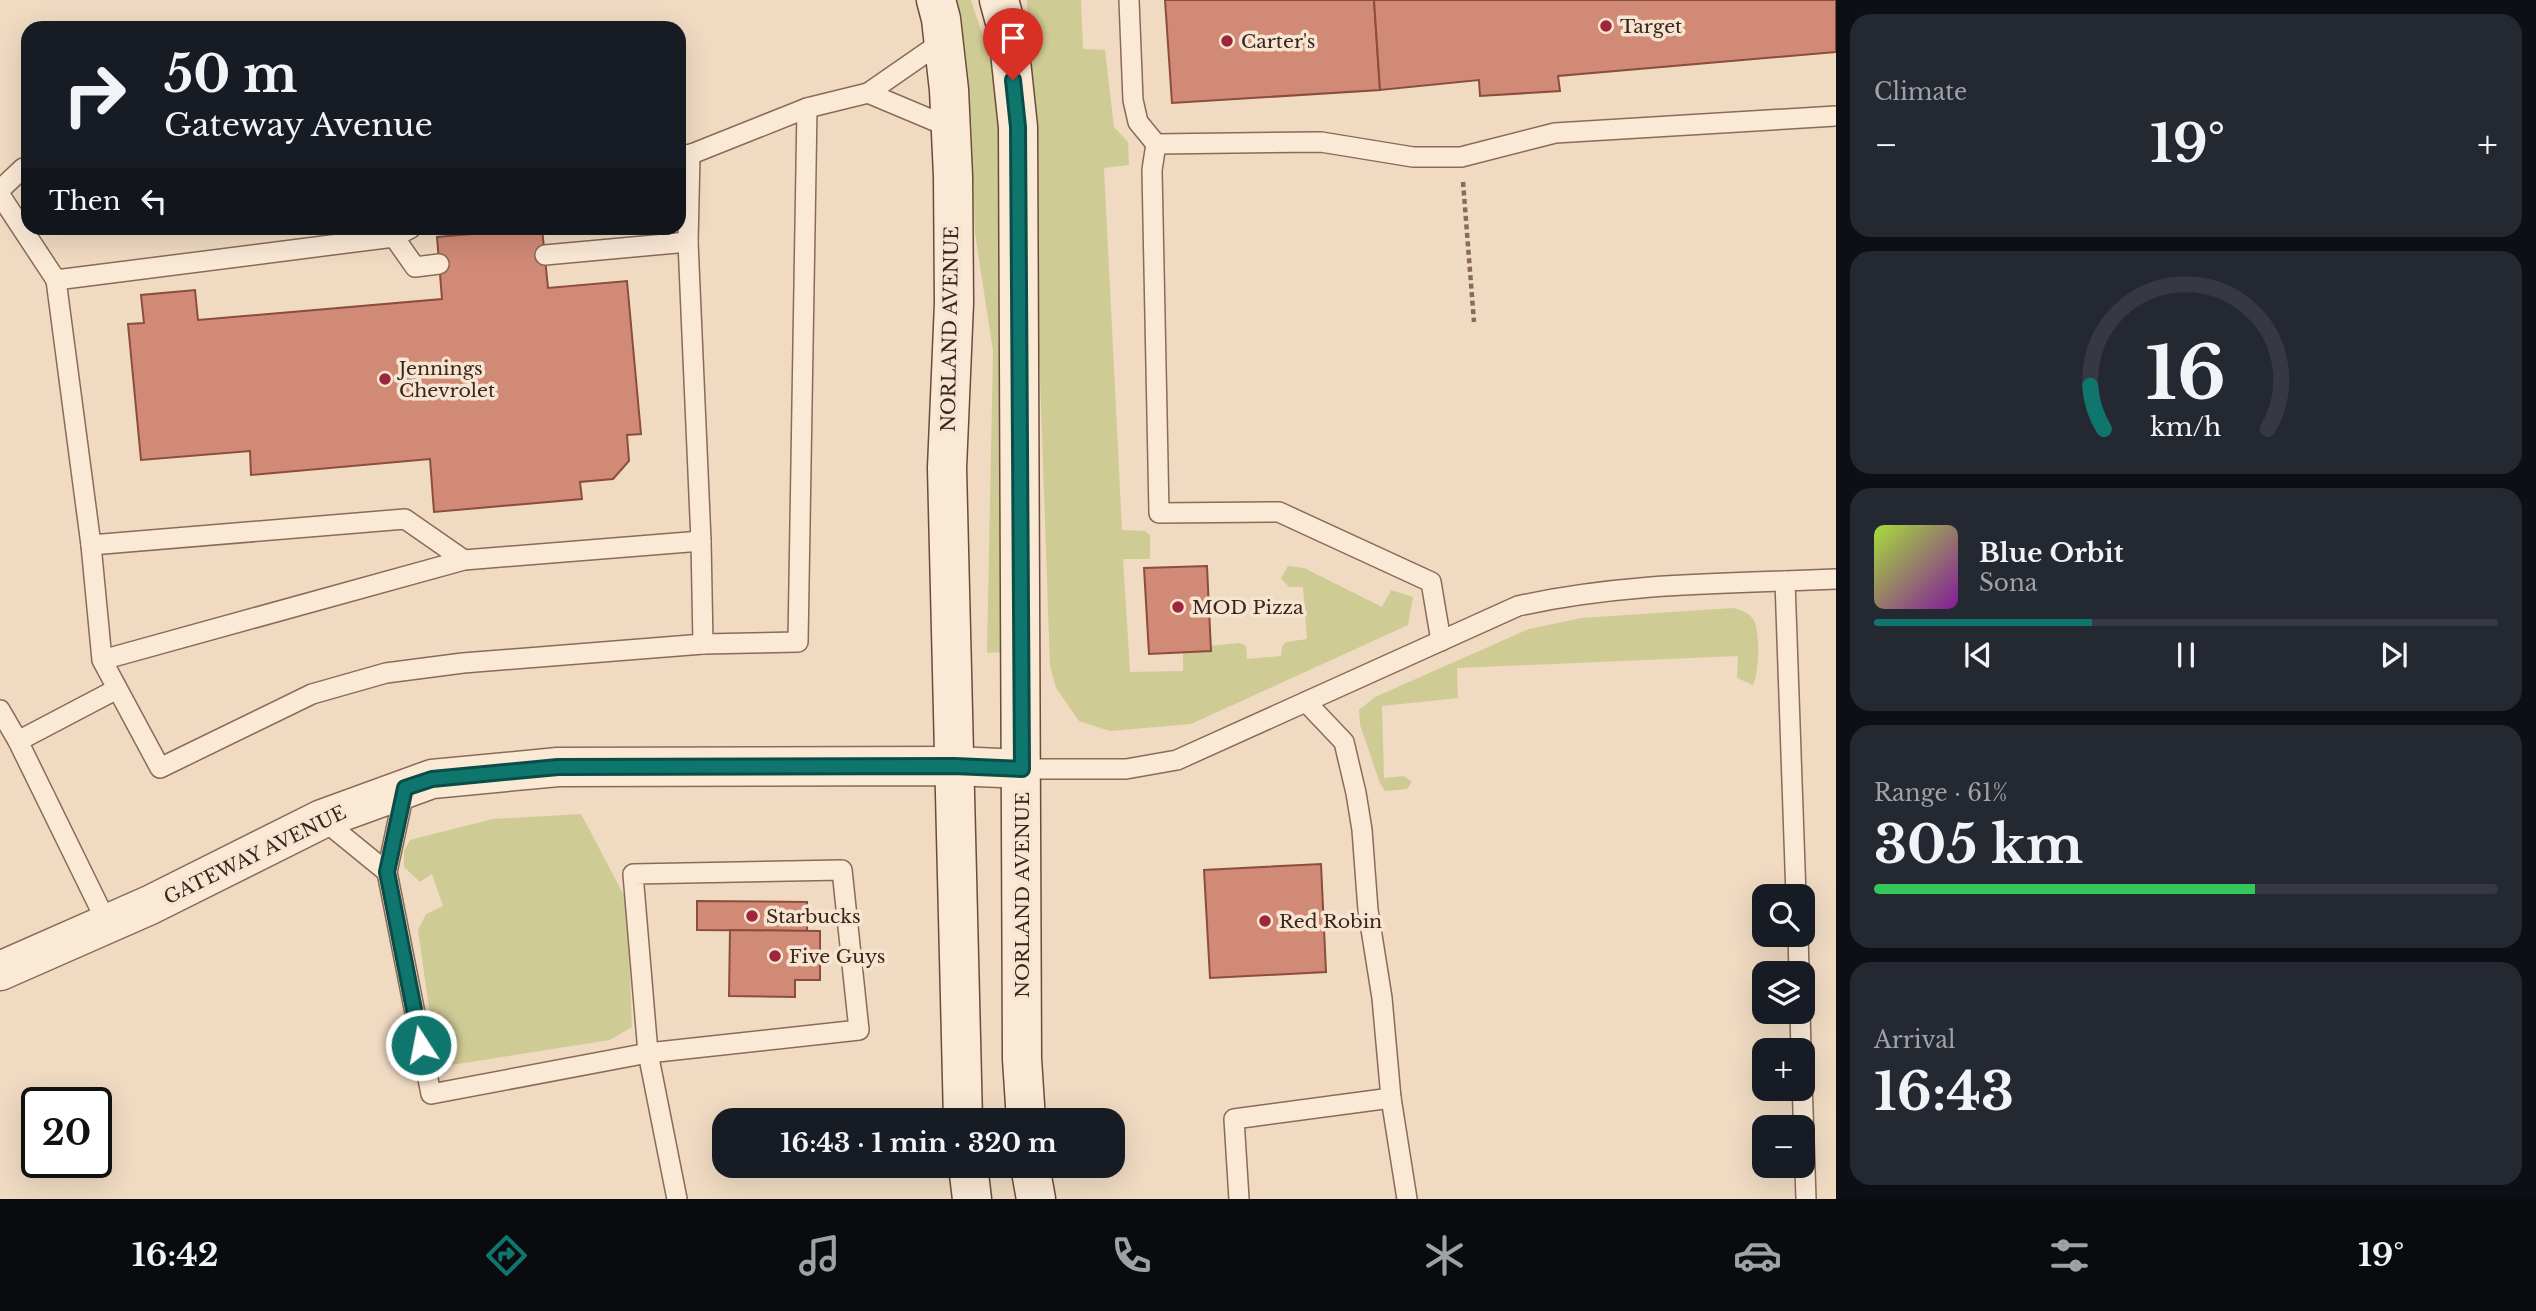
<!DOCTYPE html>
<meta charset="utf-8">
<style>
:root{--surface:#171b24;--page:#242831;--text:#f1f3f6;--muted:#9ea1a6;--line:#363941;--accent:#0f766e}
body{margin:0;font-family:"Libre Baskerville",serif;background:var(--page);color:var(--text);height:100vh;display:flex;flex-direction:column;font-size:26px;white-space:nowrap}
*{box-sizing:border-box;margin:0}
p{font-size:23px;color:var(--muted)}
.icon{flex:none;width:38px;height:38px;fill:none;stroke:currentColor;stroke-width:2;stroke-linecap:round;stroke-linejoin:round}
.map{position:relative;flex:1;overflow:hidden}
.drawer{display:flex;flex-direction:column;gap:14px;padding:14px;background:#0d0f14;width:700px}
.drawer>*{flex:none}
.hud{position:absolute;left:21px;top:21px;width:665px;height:214px;border-radius:21px;box-shadow:0 7px 28px #0002;background:#171b24;color:var(--text);overflow:hidden}
.tools{position:absolute;left:1752px;top:884px;display:grid;gap:14px}
.tools a{display:grid;place-items:center;width:63px;height:63px;border-radius:14px;background:var(--surface);box-shadow:0 7px 28px #0002;font-size:35px}
.speed{position:absolute;left:21px;top:1087px;display:flex;gap:14px;font-size:35px;font-weight:700;text-align:center}
.speed>*{display:grid;place-content:center;width:91px;height:91px;border-radius:50%;background:var(--surface);box-shadow:0 7px 28px #0002;line-height:1}
.speed .limit{border:4px solid #111;border-radius:10px;background:#fff;color:#111}
.pin{position:absolute;display:grid;place-items:center;width:60px;height:60px;color:#fff;margin:-72px -30px;border-radius:50% 50% 50% 0;rotate:-45deg;box-shadow:0 0 7px #0007}
.pin .icon{rotate:45deg}
.me{position:absolute;width:77px;margin:-38px;rotate:349deg;stroke-linejoin:round;filter:drop-shadow(0 0 5px #0008)}
.turn{display:flex;align-items:center;gap:24px;height:147px;padding:0 28px;font-size:32px}
.turn .icon{width:91px;height:91px;stroke-width:2.5}
.turn b{display:block;font-size:49px;line-height:60px}
.then{display:flex;align-items:center;height:66px;padding:0 28px;background:#0003;gap:14px;font-size:26px}
.big{font-size:52px;font-weight:800;line-height:1.1}
.drawer .tile{flex:1;display:flex;flex-direction:column;justify-content:center;gap:10px;min-width:0;padding:0 24px;border-radius:21px;background:var(--page)}
.drawer .dial{align-items:center;gap:0}
.dial svg{height:182px;overflow:visible;fill:none;stroke:var(--line);stroke-width:7;stroke-linecap:round;text-anchor:middle}
.dial text{fill:var(--text);stroke:none}
.song{display:flex;align-items:center;gap:21px}
.cover{width:84px;height:84px;border-radius:10px;background:linear-gradient(135deg,hsl(80 70% 55%),hsl(290 70% 35%))}
.played{height:7px;border-radius:4px;background:linear-gradient(90deg,var(--accent) 35%,var(--line) 35%)}
.keys{display:flex;justify-content:space-around;direction:ltr}
.heat{display:flex;justify-content:space-between;align-items:center;font-size:38px;direction:ltr}
.charge{height:10px;border-radius:5px;background:linear-gradient(90deg,#34c759 61%,var(--line) 0)}
.trip{position:absolute;left:712px;top:1108px;width:413px;height:70px;border-radius:21px;background:var(--surface);box-shadow:0 7px 28px #0002;font-weight:800;line-height:70px;text-align:center}
.tab-bar{display:flex;height:112px;justify-content:space-around;align-items:center;background:#090b0e;color:var(--muted)}
.tab-bar .icon{width:49px;height:49px}
.tab-bar .current{color:var(--accent)}
.tab-bar b{font-size:32px;color:var(--text)}
main{display:flex;flex:1;min-height:0}
.map>svg:first-child{display:block}
.green{fill:#cfcb95}
.building{fill:#d08a76;stroke:#8b4d3c;stroke-width:2}
.lines{fill:none;stroke-linecap:round;stroke-linejoin:round}
.service-casing{stroke:#8b6a58;stroke-width:22}
.tertiary-casing{stroke:#8b6a58;stroke-width:41}
.secondary-casing{stroke:#6d4b3b;stroke-width:41}
.path{stroke:#8b6a58;stroke-width:4.5;stroke-dasharray:5 3.5;stroke-linecap:butt}
.service{stroke:#fae9d5;stroke-width:19}
.tertiary{stroke:#fae9d5;stroke-width:38}
.secondary{stroke:#fae9d5;stroke-width:38}
.route-casing{stroke:#0a4d48;stroke-width:18}
.route{stroke:#0f766e;stroke-width:12}
.poi-dot{fill:#9d253c;stroke:#f7e5d2;stroke-width:2.5}
.labels{text-anchor:middle;dominant-baseline:central;stroke-width:7;stroke-linejoin:round;paint-order:stroke}
.poi-label{font-size:19px;fill:#3a261d;stroke:#f7e5d2;text-anchor:start}
.street-label{font-size:19px;fill:#3a261d;stroke:#f7e5d2}
</style>
<main>
<div class="map">
<svg width="1836" height="1199" viewBox="0 0 1836 1199">
<rect width="100%" height="100%" fill="#f0dac2"/>
<g class="green">
<path d="M954,0H971L996,76L1003,165L1001,652L987,653L993,351L975,233L971,118Z"/>
<path d="M1027,0H1081L1083,49L1105,50L1114,127L1128,142L1129,165L1104,168L1122,530L1145,531L1150,535V559H1123L1130,672L1183,671V653L1210,651V646L1240,643L1246,646L1247,659L1281,656L1282,647L1286,642L1307,639L1303,587H1289L1281,578L1288,566L1304,568L1382,607L1391,590L1413,597L1408,625L1191,724L1110,731L1079,721L1056,688L1050,666Z"/>
<path d="M1733,608C1742,610 1752,614 1755,623C1760,637 1759,672 1753,685L1737,678L1738,656L1457,668L1458,698L1382,706L1384,778L1404,776L1412,782L1407,789L1385,791L1380,783L1360,725L1359,710L1375,697L1529,629L1581,618Z"/>
<path d="M581,814L627,901L632,1027L610,1040L451,1065L435,1051L418,930L426,914L443,906L432,874L420,882L404,867V851L410,840L493,819Z"/>
</g>
<g class="building">
<path d="M1165,0H1374L1380,90L1172,103Z"/>
<path d="M1374,0H1836V52L1558,76L1560,91L1480,96L1479,80L1380,90Z"/>
<path d="M542,228L548,288L627,281L641,434L627,435L629,461L613,479L580,482L582,499L434,512L430,459L251,475L250,451L141,460L128,324L144,323L141,295L195,290L198,320L442,299L437,237Z"/>
<path d="M1207,566L1211,651L1149,654L1144,568Z"/>
<path d="M1321,864L1326,972L1210,978L1204,870Z"/>
<path d="M697,901L807,902V931L697,930Z"/>
<path d="M730,930L820,931V980H795V997L729,996Z"/>
</g>
<g class="lines">
<g class="service-casing">
<g id="service">
<path d="M1129,0L1133,100L1138,122L1156,144L1321,142L1413,157H1461L1555,133L1836,116"/>
<path d="M868,93L949,127"/>
<path d="M807,108L868,93L943,41"/>
<path d="M1156,144L1152,170L1159,513L1279,512L1431,582L1441,641"/>
<path d="M690,154L688,242L701,541"/>
<path d="M679,159L807,108L798,642L703,644"/>
<path d="M0,190L23,168H28"/>
<path d="M0,195L56,280L394,237L411,228"/>
<path d="M394,228V237L415,267L439,264"/>
<path d="M545,255L688,242"/>
<path d="M56,280L91,545L102,660L160,768L312,694L386,673L463,663L703,644L701,541L464,560L102,660"/>
<path d="M91,545L405,519L464,560"/>
<path d="M1785,581L1836,579"/>
<path d="M1306,702L1344,742L1356,793L1362,830L1368,910L1382,998L1391,1098L1407,1199"/>
<path d="M0,710L18,741L108,925"/>
<path d="M18,741L117,689"/>
<path d="M1022,769H1126L1177,760L1518,606C1609,586 1693,584 1785,581L1796,896"/>
<path d="M405,788L387,872L431,1094L648,1053L859,1030L842,870L633,874L648,1053L677,1199"/>
<path d="M322,819L387,872"/>
<path d="M1798,934L1799,973"/>
<path d="M1800,1012L1801,1050"/>
<path d="M1802,1081L1806,1199"/>
<path d="M1239,1199L1234,1119L1391,1098"/>
</g>
</g>
<g class="tertiary-casing">
<path id="tertiary" d="M0,971L150,905L322,819L432,779L558,767L954,766L1022,769"/>
</g>
<g class="secondary-casing">
<g id="secondary">
<path d="M936,0L941,19L949,90L953,176L954,303L947,468L963,1120"/>
<path d="M999,0L1008,33L1018,127L1022,1059L1026,1120"/>
<path d="M968,1166L972,1199"/>
<path d="M1030,1166L1036,1199"/>
</g>
</g>
<path class="path" d="M1463,182L1474,322"/>
<use href="#service" class="service"/>
<use href="#tertiary" class="tertiary"/>
<use href="#secondary" class="secondary"/>
</g>
<g class="lines">
<g class="route-casing">
<path id="route" d="M421,1045L387,872L405,788L432,779L558,767L954,766L1022,769L1018,127L1013,80"/>
</g>
<use href="#route" class="route"/>
</g>
<g class="poi-dot">
<circle cx="1606" cy="26" r="7"/>
<circle cx="1227" cy="41" r="7"/>
<circle cx="385" cy="379" r="7"/>
<circle cx="1178" cy="607" r="7"/>
<circle cx="752" cy="916" r="7"/>
<circle cx="1265" cy="921" r="7"/>
<circle cx="775" cy="956" r="7"/>
</g>
<g class="labels">
<g class="poi-label">
<text x="1620" y="26">Target</text>
<text x="1241" y="41">Carter's</text>
<text x="399" y="368">Jennings<tspan x="399" dy="22">Chevrolet</tspan></text>
<text x="1192" y="607">MOD Pizza</text>
<text x="766" y="916">Starbucks</text>
<text x="1279" y="921">Red Robin</text>
<text x="789" y="956">Five Guys</text>
</g>
<g class="street-label">
<text transform="translate(950 329) rotate(-89)">NORLAND AVENUE</text>
<text transform="translate(255 855) rotate(-26)">GATEWAY AVENUE</text>
<text transform="translate(1022 895) rotate(-90)">NORLAND AVENUE</text>
</g>
</g>
</svg>
<div class="tools">
<a><svg class="icon" aria-label="search" viewBox="0 0 24 24"><circle cx="10" cy="10" r="6"/><path d="M15 15l6 6"/></svg></a>
<a><svg class="icon" aria-label="layers" viewBox="0 0 24 24"><path d="M12 4l9 5-9 5-9-5zM3 14l9 5 9-5"/></svg></a>
<a>+</a>
<a>−</a>
</div>
<div class="speed"><div class="limit">20</div></div>
<div class="pin" style="left:1013px;top:80px;background:#d93025"><svg class="icon" aria-label="arrive" viewBox="0 0 24 24"><path d="M6 21V4h12l-3 4 3 4H6"/></svg></div>
<svg class="me" style="left:421px;top:1045px" viewBox="-20 -20 40 40"><circle r="17" fill="#0f766e" stroke="#fff" stroke-width="3"/><path d="M0-11L8 9 0 5-8 9z" fill="#fff"/></svg>
<div class="trip">16:43 · 1 min · 320 m</div>
<div class="hud">
<div class="turn"><svg class="icon" aria-label="right" viewBox="0 0 24 24"><path d="M7 20v-9h11M14 6l5 5-5 5"/></svg><div><b>50 m</b>Gateway Avenue</div></div>
<div class="then">Then<svg class="icon" aria-label="left" viewBox="0 0 24 24"><path d="M17 20v-9H6M10 6l-5 5 5 5"/></svg></div>
</div>
</div>
<section class="drawer">
<div class="tile"><p>Climate</p>
<div class="heat"><a>−</a><b class="big">19°</b><a>+</a></div>
</div>
<div class="tile dial"><svg viewBox="0 0 100 80">
<path d="M14 69A42 42 0 1 1 86 69"/>
<path d="M14 69A42 42 0 0 1 8 50" stroke="#0f766e"/>
<text x="50" y="56" font-size="32" font-weight="700">16</text>
<text x="50" y="72" font-size="11">km/h</text>
</svg></div>
<div class="tile">
<div class="song"><i class="cover"></i><div><b>Blue Orbit</b><p>Sona</p></div></div>
<div class="played"></div>
<div class="keys"><svg class="icon" aria-label="previous" viewBox="0 0 24 24"><path d="M18 5L8 12l10 7zM5 5v14"/></svg><svg class="icon" aria-label="pause" viewBox="0 0 24 24"><path d="M8 5v14M16 5v14"/></svg><svg class="icon" aria-label="next" viewBox="0 0 24 24"><path d="M6 5l10 7-10 7zM19 5v14"/></svg></div>
</div>
<div class="tile"><p>Range · 61%</p><b class="big">305 km</b><div class="charge"></div></div>
<div class="tile"><p>Arrival</p><b class="big">16:43</b></div>
</section>
</main>
<nav class="tab-bar">
<b>16:42</b>
<svg class="icon current" aria-label="directions" viewBox="0 0 24 24"><path d="M12 3l9 9-9 9-9-9zM9 14v-3h6M13 9l2 2-2 2"/></svg>
<svg class="icon" aria-label="music" viewBox="0 0 24 24"><path d="M9 18V5l10-2v13"/><circle cx="6" cy="18" r="3"/><circle cx="16" cy="16" r="3"/></svg>
<svg class="icon" aria-label="phone" viewBox="0 0 24 24"><path d="M5 4h4l2 5-3 2q2 4 5 5l2-3 5 2v4C11 20 4 13 5 4z"/></svg>
<svg class="icon" aria-label="climate" viewBox="0 0 24 24"><path d="M12 3v18M4 7l16 10M4 17L20 7"/></svg>
<svg class="icon" aria-label="car" viewBox="0 0 24 24"><path d="M5 17H2v-5l4-1 3-4h7l3 4 3 1v5h-3M9 17h6M6 11h13"/><circle cx="7" cy="17" r="2"/><circle cx="17" cy="17" r="2"/></svg>
<svg class="icon" aria-label="filters" viewBox="0 0 24 24"><path d="M4 7h16M4 17h16"/><circle cx="9" cy="7" r="2"/><circle cx="15" cy="17" r="2"/></svg>
<b>19°</b>
</nav>
